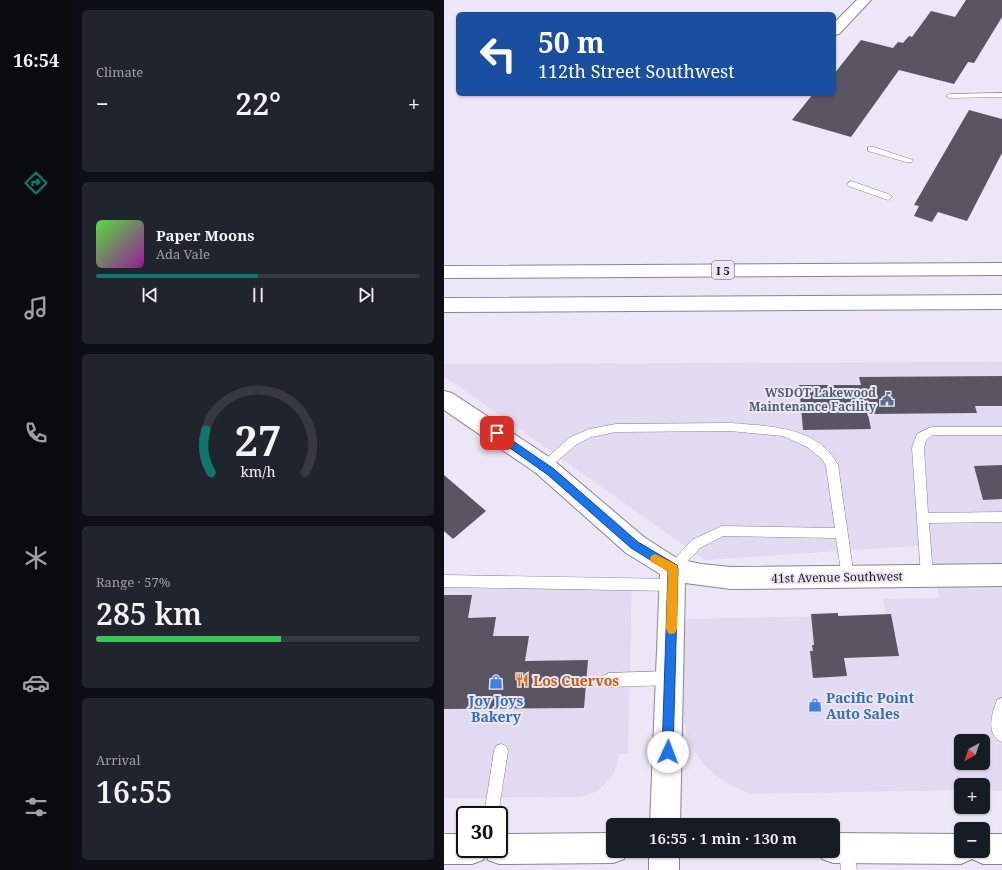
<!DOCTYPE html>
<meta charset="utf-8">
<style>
:root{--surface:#171b24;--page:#20242c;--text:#f1f3f6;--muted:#9ea1a6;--line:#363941;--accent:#0f766e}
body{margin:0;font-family:"Noto Serif",serif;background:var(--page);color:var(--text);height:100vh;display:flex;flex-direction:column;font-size:15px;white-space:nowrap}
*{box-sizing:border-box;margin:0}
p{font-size:13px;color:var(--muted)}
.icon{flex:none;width:22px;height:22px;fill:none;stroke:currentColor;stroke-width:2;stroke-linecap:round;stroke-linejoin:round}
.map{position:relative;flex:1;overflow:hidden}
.sheet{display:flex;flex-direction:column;gap:10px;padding:10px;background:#0d0f14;width:372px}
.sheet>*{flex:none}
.guide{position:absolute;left:12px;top:12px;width:380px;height:84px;border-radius:6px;box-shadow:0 1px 3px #0004;background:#1a4fa0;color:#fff;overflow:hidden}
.needle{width:26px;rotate:220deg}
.tools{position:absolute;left:510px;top:734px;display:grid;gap:8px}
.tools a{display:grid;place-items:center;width:36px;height:36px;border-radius:6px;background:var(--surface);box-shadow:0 1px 3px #0004;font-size:20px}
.speed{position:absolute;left:12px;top:806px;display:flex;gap:8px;font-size:20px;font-weight:700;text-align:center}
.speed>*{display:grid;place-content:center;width:52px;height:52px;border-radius:50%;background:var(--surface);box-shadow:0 1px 3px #0004;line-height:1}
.speed .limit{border:2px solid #111;border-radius:6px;background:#fff;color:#111}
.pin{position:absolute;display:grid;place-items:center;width:34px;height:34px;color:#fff;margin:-17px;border-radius:8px;box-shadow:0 2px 6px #0006}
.me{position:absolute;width:44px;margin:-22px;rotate:2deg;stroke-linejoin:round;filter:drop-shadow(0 0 3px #0008)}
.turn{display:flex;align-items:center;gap:14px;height:84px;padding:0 16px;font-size:18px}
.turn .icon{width:52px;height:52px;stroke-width:2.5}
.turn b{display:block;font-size:28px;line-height:34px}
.big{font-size:30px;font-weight:600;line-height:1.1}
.sheet .card{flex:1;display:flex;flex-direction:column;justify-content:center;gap:6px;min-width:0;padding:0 14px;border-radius:6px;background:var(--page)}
.sheet .dial{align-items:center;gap:0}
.dial svg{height:104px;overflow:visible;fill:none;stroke:var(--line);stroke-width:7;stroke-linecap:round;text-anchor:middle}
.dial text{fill:var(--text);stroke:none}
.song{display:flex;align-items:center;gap:12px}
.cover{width:48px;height:48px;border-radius:6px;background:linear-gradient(135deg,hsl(110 70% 55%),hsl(300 70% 35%))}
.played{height:4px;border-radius:2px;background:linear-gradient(90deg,var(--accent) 50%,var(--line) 50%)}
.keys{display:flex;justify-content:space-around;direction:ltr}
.heat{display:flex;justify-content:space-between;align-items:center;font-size:22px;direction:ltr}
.charge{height:6px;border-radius:3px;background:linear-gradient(90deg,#34c759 57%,var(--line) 0)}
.trip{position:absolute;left:162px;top:818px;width:234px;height:40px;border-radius:6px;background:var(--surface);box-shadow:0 1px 3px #0004;font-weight:600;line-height:40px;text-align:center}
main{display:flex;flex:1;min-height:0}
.dock{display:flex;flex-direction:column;width:72px;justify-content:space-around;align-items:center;background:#090b0e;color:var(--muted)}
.dock .icon{width:28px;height:28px}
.dock .current{color:var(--accent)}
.dock b{font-size:18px;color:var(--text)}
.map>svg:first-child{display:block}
.built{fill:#e2daf1;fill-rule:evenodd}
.building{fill:#595562}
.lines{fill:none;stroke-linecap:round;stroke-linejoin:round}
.service-casing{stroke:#898493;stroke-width:1}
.minor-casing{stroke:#898493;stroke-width:2}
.secondary-casing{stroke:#898493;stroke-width:2}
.motorway-casing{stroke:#898493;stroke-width:2}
.service{fill:#fff;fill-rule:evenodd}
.minor{fill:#fff;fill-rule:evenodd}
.secondary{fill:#fff;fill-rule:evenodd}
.motorway{fill:#fff;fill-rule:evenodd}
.route{fill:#1a73e8;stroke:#114b97}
.slow{fill:#f59e0b}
.labels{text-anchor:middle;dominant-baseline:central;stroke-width:4;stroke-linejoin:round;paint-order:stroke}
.shield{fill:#ece7f7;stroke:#58555e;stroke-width:1}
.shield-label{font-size:11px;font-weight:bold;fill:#19171c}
.service-label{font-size:12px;font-weight:bold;fill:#4e5e75;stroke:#ece7f7;text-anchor:end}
.street-label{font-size:12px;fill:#19171c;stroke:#ece7f7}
.near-food-label{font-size:14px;font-weight:bold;fill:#c56008;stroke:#ece7f7;text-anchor:start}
.near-shop-label{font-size:14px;font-weight:bold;fill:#366cbe;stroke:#ece7f7;text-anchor:start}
</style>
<main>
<nav class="dock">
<b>16:54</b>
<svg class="icon current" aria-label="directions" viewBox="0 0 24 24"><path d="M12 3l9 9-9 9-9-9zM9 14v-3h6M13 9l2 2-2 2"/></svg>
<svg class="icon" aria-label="music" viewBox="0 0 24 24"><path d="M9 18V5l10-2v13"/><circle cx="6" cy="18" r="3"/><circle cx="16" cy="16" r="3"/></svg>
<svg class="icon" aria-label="phone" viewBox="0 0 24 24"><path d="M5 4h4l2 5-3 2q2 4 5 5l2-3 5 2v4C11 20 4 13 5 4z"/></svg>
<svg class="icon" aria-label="climate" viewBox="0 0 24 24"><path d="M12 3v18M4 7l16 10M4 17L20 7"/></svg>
<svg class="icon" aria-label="car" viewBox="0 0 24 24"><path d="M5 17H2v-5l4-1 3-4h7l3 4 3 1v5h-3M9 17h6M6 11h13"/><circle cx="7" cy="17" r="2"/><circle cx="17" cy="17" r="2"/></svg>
<svg class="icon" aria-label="filters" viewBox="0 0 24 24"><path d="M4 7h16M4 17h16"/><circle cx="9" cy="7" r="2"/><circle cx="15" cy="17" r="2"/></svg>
</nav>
<section class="sheet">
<div class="card"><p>Climate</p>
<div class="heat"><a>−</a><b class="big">22°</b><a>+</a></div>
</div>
<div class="card">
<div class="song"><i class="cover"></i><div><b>Paper Moons</b><p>Ada Vale</p></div></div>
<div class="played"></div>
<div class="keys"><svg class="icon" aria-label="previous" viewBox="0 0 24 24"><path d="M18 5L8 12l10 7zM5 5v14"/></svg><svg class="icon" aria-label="pause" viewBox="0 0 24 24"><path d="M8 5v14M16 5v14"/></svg><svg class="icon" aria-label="next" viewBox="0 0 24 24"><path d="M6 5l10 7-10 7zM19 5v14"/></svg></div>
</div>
<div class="card dial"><svg viewBox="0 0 100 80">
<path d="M14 69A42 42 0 1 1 86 69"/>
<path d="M14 69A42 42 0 0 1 10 36" stroke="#0f766e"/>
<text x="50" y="56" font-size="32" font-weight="700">27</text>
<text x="50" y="72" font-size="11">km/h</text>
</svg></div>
<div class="card"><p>Range · 57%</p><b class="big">285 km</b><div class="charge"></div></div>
<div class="card"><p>Arrival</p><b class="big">16:55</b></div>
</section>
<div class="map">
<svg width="558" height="870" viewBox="0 0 558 870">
<rect width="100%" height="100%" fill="#ece7f7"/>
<g class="built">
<path d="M558,362V791H539V785H517V790L308,794L290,787L274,777L260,765L250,750L243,734L239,718V619L442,615L439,599L495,598L484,545L261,560L0,376V364ZM517,741H539V763H517Z"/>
<path d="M0,574L188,585L184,753L175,754L173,765L168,776L160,785L149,793L136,797L0,798Z"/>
</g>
<g class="building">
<path d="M522,0H558V17L530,63L524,62L510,84L455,70L407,137L348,120L369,94H390V74L417,40L449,48L454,42L459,43L465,36L468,37L487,11L511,17Z"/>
<path d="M525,110L558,119V153L523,221L494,212L488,222L470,216L475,206L470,205Z"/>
<path d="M558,376V406H531L533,413L424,414L427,429L359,430L355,385H417L415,377Z"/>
<path d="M558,465V499L539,500L530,466Z"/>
<path d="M0,475L42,511L9,539L0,531Z"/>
<path d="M0,595H28L24,618L52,617L49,636H85L81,661L144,660L140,708L0,709Z"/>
<path d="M394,613V616L447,614L455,656L400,658L403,676L369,678L366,651H369L368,645H370L367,614Z"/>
</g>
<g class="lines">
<g class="service-casing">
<g id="service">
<path d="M558,93V97L506,98L502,96L506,94Z"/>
<path d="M424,147H430L469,160L468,162H462L424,151Z"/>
<path d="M407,181L447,195L448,197L444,200L404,186L403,184Z"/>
<path d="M286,423C323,426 374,426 394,465L410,577L408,581L404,583L400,581L398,577L392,538L279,536L256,548L233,573L229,575L225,573L223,569L225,565L248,540L278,526L391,528L382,466L378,459L363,447L339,436L286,431L172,432L147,437L133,444L104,469L100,471L96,469L94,466L125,438L145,429L172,424Z"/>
<path d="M487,427H558V435H489L482,440L480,448L484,513L558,512V522L485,523L489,576L487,580L483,582L479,580L477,576L468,448L473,434Z"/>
<path d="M0,575L229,579L233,581L235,585L233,589L229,591L0,587Z"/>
<path d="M226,671L231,673L233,678L231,683L226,685L165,687L160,685L158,680L160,675L165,673Z"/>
<path d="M558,698V742C541,735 548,713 553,700Z"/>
<path d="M57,744L62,746L64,751L54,815H40L50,751L52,746Z"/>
<path d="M403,841L408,844L413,870H397L395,849L398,844Z"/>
</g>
</g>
<g class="minor-casing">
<g id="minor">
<path d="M413,0H427L395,34L390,35V23Z"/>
<path d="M0,391L8,393L108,459L200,537L234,559L257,564L287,567L558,564V586L287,589L241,583L236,825H206L216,574L182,553L92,473L0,410Z"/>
<rect x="205" y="851" width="30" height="19"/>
</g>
</g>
<g class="secondary-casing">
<g id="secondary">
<path d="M169,833V851H183L180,859L169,863L55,864L44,860L42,853L39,860L28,864H0V834H21V849H55V834Z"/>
<path d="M389,833L517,834V851H539V834H558V864H539L528,859L517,864L389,863L378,859L375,851H389Z"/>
</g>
</g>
<g class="motorway-casing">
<g id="motorway">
<path d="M558,263V275L0,278V266Z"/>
<path d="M558,295V309L0,312V298Z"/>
</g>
</g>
<use href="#service" class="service"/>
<use href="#minor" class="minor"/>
<use href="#secondary" class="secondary"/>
<use href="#motorway" class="motorway"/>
</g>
<path class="route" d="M53,430L110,469L194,542L233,565L234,569L229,752L228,756L224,758L219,756L218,752L224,571L187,548L104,475L49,436V431Z"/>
<path class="slow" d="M211,554L233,565L234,569L233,629L231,633L227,634L224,633L222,629L224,571L207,562L206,559L207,556Z"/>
<defs>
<g id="civic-bare" transform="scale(1.08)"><path d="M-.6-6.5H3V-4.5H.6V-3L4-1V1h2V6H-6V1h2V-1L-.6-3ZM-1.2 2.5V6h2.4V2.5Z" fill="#5c6f8a" stroke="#ece7f7" stroke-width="2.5" paint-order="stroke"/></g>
<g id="restaurant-bare" transform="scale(1.08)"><path d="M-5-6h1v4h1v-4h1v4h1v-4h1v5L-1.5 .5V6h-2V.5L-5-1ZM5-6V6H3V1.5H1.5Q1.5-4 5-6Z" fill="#e8710a" stroke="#ece7f7" stroke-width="2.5" paint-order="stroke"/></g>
<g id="shop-bare" transform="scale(1.08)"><path d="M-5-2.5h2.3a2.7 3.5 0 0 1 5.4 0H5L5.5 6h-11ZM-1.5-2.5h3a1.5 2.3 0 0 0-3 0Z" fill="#3f7fe0" stroke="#ece7f7" stroke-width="2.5" paint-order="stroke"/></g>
</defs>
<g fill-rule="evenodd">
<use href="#civic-bare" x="443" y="399"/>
<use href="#restaurant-bare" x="78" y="680"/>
<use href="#shop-bare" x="52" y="682"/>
<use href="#shop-bare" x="371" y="705"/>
</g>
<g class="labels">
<rect class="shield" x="268" y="261" width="22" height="18" rx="3"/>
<g class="shield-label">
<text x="279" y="270">I 5</text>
</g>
<g class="service-label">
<text x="432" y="392">WSDOT Lakewood<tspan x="432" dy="14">Maintenance Facility</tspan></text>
</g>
<g class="street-label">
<text transform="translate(393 577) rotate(-1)">41st Avenue Southwest</text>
</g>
<g class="near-food-label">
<text x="89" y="680">Los Cuervos</text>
</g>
<g class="near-shop-label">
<text x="382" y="697">Pacific Point<tspan x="382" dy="16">Auto Sales</tspan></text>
<text x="52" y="700" text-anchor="middle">Joy Joys<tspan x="52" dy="16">Bakery</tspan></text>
</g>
</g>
</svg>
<div class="tools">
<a><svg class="needle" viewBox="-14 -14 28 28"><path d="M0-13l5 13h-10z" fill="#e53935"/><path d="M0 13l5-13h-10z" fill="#9ea1a6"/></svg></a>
<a>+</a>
<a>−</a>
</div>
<div class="speed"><div class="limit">30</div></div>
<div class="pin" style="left:53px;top:433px;background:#d93025"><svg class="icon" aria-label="arrive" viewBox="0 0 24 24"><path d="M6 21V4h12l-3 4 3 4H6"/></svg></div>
<svg class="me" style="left:224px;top:752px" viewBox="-20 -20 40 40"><circle r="19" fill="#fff"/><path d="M0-13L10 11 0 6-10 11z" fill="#1a73e8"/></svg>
<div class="trip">16:55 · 1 min · 130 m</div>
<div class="guide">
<div class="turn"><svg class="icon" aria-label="left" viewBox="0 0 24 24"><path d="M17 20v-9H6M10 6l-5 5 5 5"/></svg><div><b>50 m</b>112th Street Southwest</div></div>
</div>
</div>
</main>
